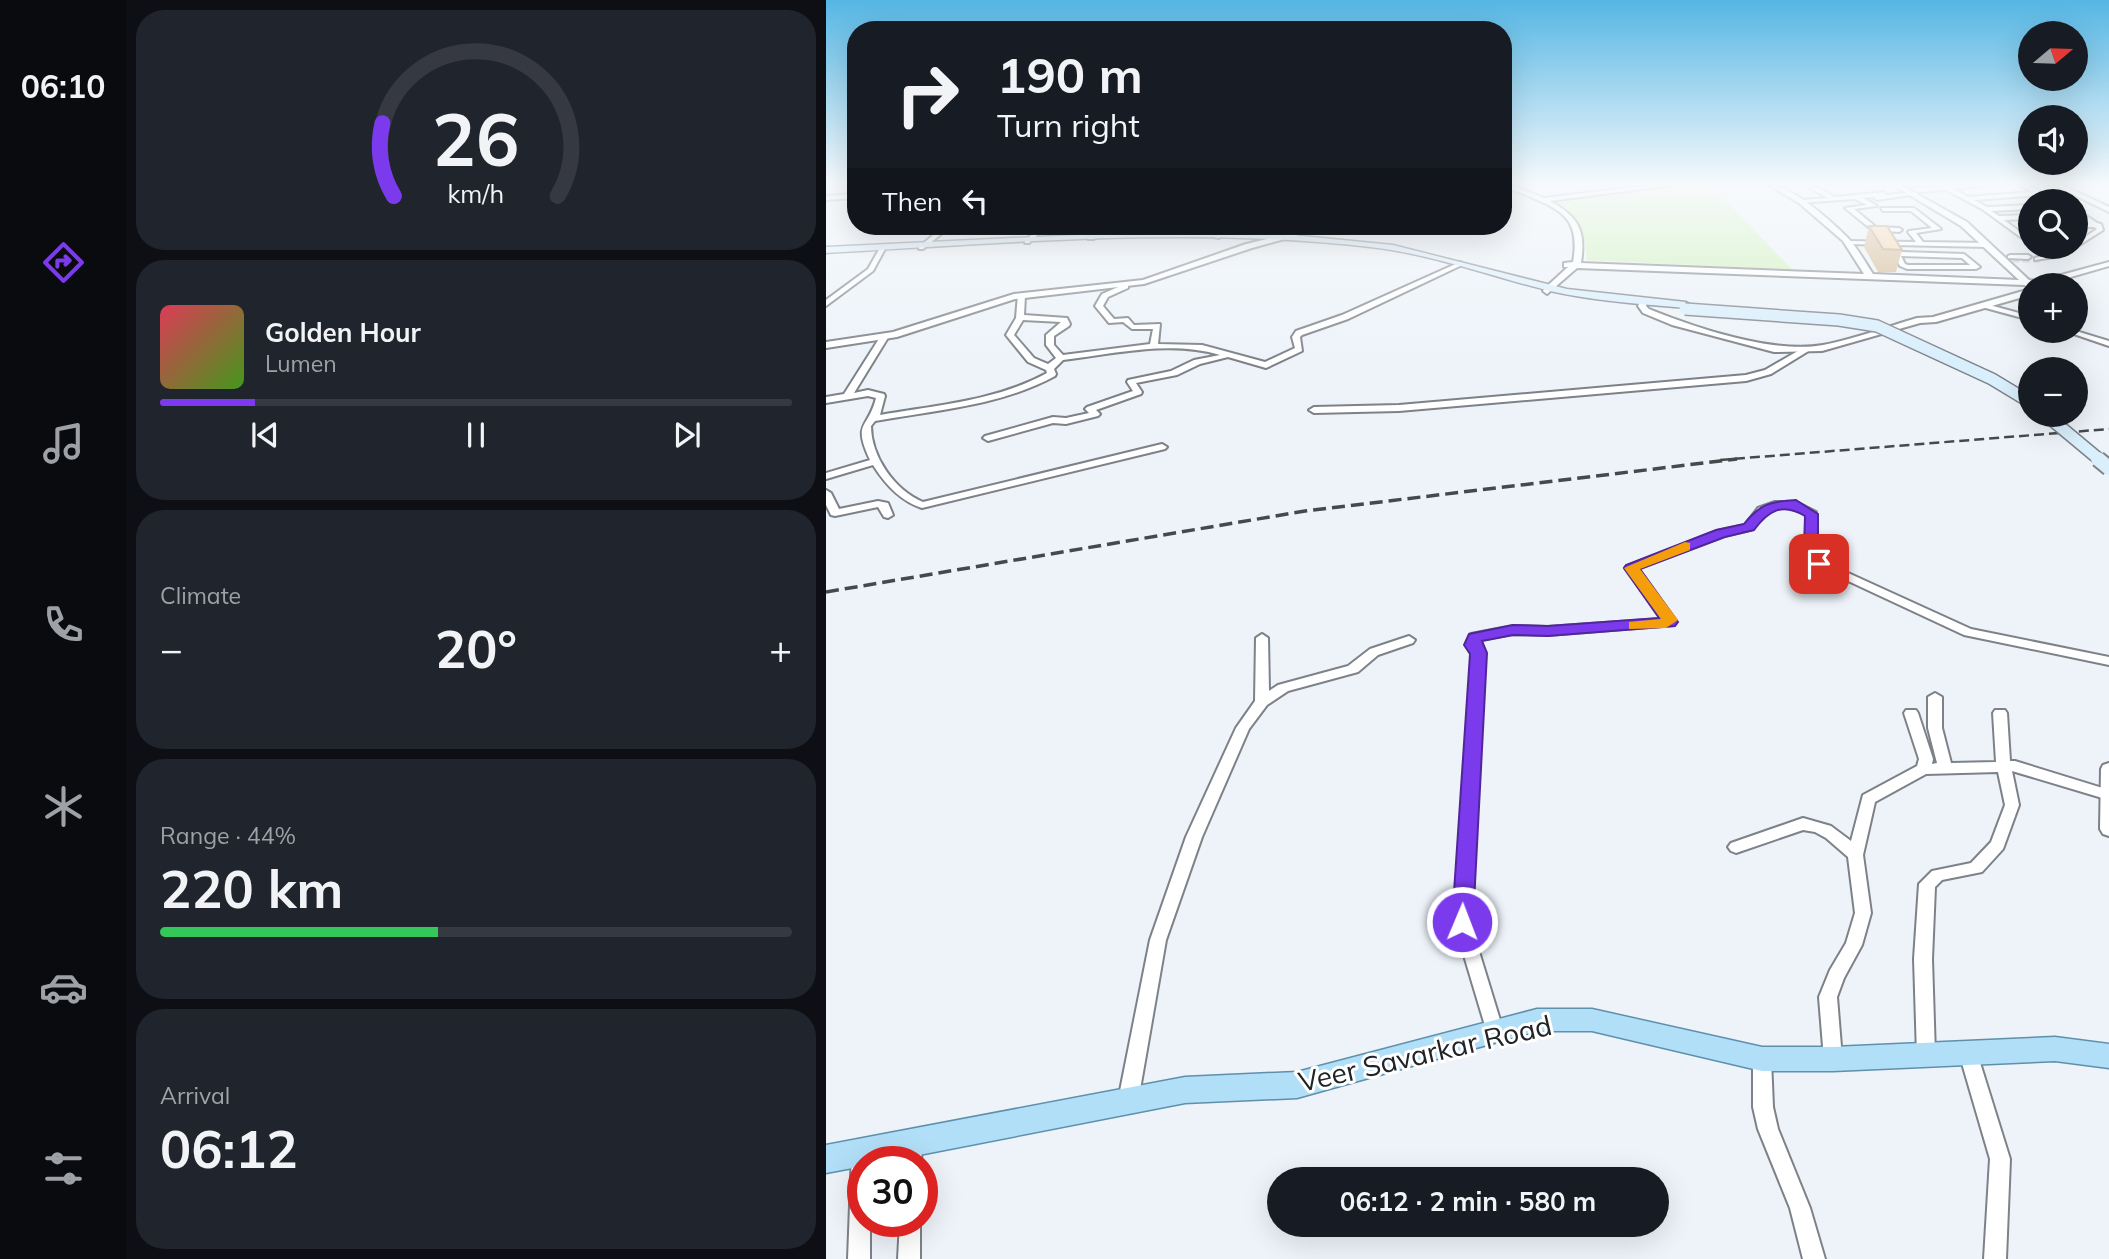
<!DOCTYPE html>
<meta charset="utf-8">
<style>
:root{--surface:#171b24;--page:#20242c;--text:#f1f3f6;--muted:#9ea1a6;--line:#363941;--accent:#7c3aed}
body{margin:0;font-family:Mulish,sans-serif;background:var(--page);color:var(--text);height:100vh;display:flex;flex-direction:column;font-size:26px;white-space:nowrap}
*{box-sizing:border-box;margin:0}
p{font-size:23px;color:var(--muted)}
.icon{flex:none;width:38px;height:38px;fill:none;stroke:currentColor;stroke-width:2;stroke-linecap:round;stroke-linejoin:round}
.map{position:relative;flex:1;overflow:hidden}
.side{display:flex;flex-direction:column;gap:10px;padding:10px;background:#0d0f14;width:700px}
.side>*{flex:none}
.guide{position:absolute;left:21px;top:21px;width:665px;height:214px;border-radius:28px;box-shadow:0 7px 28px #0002;background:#171b24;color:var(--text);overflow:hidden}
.needle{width:46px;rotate:71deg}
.buttons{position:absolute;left:1192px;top:21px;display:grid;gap:14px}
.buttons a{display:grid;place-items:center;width:70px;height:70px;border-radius:50%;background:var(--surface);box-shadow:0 7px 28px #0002;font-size:35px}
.speed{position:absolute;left:21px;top:1146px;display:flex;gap:14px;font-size:35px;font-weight:700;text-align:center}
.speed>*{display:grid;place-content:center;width:91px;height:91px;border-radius:50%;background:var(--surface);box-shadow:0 7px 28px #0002;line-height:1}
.speed .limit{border:10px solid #d22;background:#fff;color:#111}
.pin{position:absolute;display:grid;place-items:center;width:60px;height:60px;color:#fff;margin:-30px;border-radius:14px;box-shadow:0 4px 10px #0006}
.me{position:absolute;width:77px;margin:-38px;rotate:1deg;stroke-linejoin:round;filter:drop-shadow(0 0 5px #0008)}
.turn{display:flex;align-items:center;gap:24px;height:147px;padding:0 35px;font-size:32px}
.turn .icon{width:91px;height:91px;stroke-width:2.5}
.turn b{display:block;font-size:49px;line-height:60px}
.then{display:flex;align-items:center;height:66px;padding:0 35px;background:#0003;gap:14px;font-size:26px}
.big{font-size:52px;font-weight:700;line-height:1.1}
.side .tile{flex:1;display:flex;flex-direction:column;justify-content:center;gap:10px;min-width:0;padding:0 24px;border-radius:28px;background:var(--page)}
.side .dial{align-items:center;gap:0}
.dial svg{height:182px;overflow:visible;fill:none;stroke:var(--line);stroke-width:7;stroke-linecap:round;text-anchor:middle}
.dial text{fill:var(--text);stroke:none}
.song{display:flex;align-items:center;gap:21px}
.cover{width:84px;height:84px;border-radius:10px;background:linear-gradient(135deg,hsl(350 70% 55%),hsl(100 70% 35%))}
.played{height:7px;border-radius:4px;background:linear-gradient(90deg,var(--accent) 15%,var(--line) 15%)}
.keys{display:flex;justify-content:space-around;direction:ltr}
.heat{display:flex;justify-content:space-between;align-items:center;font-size:38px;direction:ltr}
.charge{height:10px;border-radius:5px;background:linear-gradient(90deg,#34c759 44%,var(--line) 0)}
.trip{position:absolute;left:441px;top:1167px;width:402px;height:70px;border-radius:35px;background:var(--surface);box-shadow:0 7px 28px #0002;font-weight:700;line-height:70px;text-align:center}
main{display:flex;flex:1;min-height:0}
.menu{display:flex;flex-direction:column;width:126px;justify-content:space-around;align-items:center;background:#090b0e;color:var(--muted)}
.menu .icon{width:49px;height:49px}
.menu .on{color:var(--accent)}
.menu b{font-size:32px;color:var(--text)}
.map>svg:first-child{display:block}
.green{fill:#cef2b7}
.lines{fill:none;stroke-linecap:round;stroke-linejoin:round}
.minor-tunnel{stroke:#c4c9cf;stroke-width:7;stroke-dasharray:7 3.5;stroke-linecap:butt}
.minor-casing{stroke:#7d8288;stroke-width:4}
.tertiary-casing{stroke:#7d8288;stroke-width:4}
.secondary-casing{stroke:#7d8288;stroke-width:3}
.primary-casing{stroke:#5e90ac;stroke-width:3}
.minor{fill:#fff;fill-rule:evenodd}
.tertiary{fill:#fff;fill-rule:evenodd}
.secondary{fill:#d9effc;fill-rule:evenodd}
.primary{fill:#b2dff8;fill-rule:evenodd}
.rail-far1{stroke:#45494b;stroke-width:2.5;stroke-dasharray:10 5;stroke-linecap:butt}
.rail{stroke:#45494b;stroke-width:3.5;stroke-dasharray:13 6;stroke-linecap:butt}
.secondary-bridge-far1-casing{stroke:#7d8288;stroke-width:14;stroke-linecap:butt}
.secondary-bridge-casing{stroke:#7d8288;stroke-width:18;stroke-linecap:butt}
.secondary-bridge-far1{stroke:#d9effc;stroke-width:11}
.secondary-bridge{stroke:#d9effc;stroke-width:14}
.wall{fill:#d4b389}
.building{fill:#f7d09f;stroke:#ad926f;stroke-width:2}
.route{fill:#7c3aed;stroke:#51269a;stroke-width:2}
.slow{fill:#f59e0b}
.labels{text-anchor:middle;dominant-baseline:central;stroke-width:6;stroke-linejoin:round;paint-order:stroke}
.near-street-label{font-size:28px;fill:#202325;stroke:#fff}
</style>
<main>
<nav class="menu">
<b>06:10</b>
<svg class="icon on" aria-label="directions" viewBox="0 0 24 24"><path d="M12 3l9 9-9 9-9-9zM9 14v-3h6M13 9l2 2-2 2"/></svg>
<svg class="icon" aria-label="music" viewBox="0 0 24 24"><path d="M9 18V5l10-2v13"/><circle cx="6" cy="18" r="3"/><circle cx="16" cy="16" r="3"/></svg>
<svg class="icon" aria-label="phone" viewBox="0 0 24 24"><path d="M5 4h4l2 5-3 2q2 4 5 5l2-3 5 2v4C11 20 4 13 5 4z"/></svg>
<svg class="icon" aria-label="climate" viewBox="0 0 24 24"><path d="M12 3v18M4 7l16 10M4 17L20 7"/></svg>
<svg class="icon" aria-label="car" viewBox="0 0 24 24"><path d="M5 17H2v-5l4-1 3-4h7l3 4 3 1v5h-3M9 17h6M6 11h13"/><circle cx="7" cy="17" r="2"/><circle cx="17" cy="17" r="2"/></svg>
<svg class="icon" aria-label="filters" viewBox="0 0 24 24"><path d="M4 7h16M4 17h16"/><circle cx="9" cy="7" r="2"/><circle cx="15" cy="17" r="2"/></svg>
</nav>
<section class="side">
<div class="tile dial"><svg viewBox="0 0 100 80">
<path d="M14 69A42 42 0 1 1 86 69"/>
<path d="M14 69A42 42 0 0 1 9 37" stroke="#7c3aed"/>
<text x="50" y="56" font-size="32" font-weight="700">26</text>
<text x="50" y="72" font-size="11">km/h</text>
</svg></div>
<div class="tile">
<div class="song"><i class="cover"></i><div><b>Golden Hour</b><p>Lumen</p></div></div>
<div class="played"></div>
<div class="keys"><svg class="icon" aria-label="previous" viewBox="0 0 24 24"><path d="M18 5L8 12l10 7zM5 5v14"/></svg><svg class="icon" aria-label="pause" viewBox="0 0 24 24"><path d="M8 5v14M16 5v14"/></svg><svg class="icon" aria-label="next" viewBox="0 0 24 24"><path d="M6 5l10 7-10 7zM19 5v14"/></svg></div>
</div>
<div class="tile"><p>Climate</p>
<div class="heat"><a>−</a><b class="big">20°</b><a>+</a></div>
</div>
<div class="tile"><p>Range · 44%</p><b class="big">220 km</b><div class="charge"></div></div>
<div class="tile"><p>Arrival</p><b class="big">06:12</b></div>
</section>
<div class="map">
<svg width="1283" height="1259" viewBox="0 0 1283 1259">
<rect width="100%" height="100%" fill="#edf3f9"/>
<path class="green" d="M861,185H884L967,270L761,260C758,224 754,221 725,200Z"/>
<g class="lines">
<path class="minor-tunnel" d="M1186,259H1211L1202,257"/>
<g class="minor-casing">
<g id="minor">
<path d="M979,185H987L1009,197L1058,192L1060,195L1089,192L1092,194L1051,200L1048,198L1049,197L1037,198L1051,206L1028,209L1050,227L1073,228L1076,230L1073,232L1046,230L1019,208L1041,205L1029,199L973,203L975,200L1002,198Z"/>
<path d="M1112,185H1164L1128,189L1142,197L1207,192L1193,185H1201L1235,201H1228L1213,195L1148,200L1161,207L1204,205V209L1165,211L1173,216L1204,215V219L1178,220L1204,239V244L1156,209L1120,190L1093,192L1087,189L1113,186Z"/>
<path d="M30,194V198L0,200V196Z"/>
<path d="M1055,208H1088L1114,228L1115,229L1090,233L1097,242L1162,243L1165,245L1162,247L1020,244V242L1022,241L1090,242L1082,232L1083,231L1106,228L1085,211H1057Z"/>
<path d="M1250,209L1271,223L1275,224L1277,230L1236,256L1209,260V258L1232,253L1244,247H1250V243L1271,229L1268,227H1250V223H1263L1250,214Z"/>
<path d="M118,226H125L97,249H93V247Z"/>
<path d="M215,226H221L203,243H199V241Z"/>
<path d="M389,226H395L393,238L388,237Z"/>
<path d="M468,226H474L477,229L472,230Z"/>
<path d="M55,246L60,247L47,271L0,306V300L42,269Z"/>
<path d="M1076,252L1138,254L1154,267L1150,269H1081L1074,266L1068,255ZM1075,256L1136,258L1144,265H1082L1079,264Z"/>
<path d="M1184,255H1202L1205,257L1202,259L1182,258V256Z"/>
<path d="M634,262L637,264L636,265L522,319L476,335L474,337L476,351L440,368L402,357L374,364L351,375L310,383L316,392L315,394L270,410L274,414L272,416L240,424L227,423L162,441L157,438L159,436L227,417L240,418L263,413L259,409L261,407L307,391L301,382L302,380L345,371L368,360L394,355C343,340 288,354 237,360L228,369L230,374L229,376C174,406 110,410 49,421L45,426C45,456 68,490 97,502L336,444L341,447L339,449L96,508C74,501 59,484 47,465L0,479V473L44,460C26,421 42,430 50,398L42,396L0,403V397L18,394L56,334L63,336L28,393L42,390L58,394L59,396L54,415C110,405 170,401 221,373L220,370L202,362L180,335L190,318L192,294L199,296L198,315L241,318L244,324L243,326L228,336V345L237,355L324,344L327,329H306L297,322L283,323L269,306L276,294L299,284H302V288L282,297L277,306L288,319L302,318L308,325L334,324L332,344L376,345L439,362L469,348L466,337L470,331L516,315ZM197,320L235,322L220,335V345L230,358L222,364L208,358L188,335Z"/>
<path d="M1156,303L1204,316V320L1156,307Z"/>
<path d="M1239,331H1250L1283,341V346Z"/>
<path d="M977,348L984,350L945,374L920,381L573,411L488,413L483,410L488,407L573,405L920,375L939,370Z"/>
<path d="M0,490L5,493L13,509L52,501L62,503L67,515L62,518L58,517L52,507L9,516L5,515L0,505Z"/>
<path d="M949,502H970L990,512L991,548L998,562L1145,629L1283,657V665L1138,635L990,566L979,548L981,515C955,501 943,508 927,529L898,536L812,569L850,622L848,625L721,635L687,634L654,640L652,645L658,654L644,922L678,1033L675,1039L669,1041L663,1039L628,922L646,654L640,645L645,634L687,626L721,627L836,619L799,568L801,566L891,531L919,525L932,508Z"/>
<path d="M436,634L442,638L443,691L452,685L522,666L544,649L583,636L589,640L587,643L552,655L532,672L462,691L441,705L423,729L376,837L340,940L312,1101L309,1107L302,1110L295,1107L292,1101L324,940L360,837L410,728L429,701L430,638Z"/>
<path d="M1109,693L1116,697V728L1125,763L1170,762L1167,713L1169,710H1179L1181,713L1184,761H1189L1283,790V800L1186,771L1193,805L1177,849L1156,872L1116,880L1109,887L1106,959L1109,1055L1107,1061L1100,1064L1093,1061L1091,1055L1088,959L1093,884L1106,871L1145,863L1165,842L1179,805L1172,772L1100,774L1049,802L1037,855L1045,913L1036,945L1018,978L1011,997L1016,1059L1014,1065L1007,1068L1000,1065L998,1059L993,997L1004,970L1020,943L1029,913L1022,857L1000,838L989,832L977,830L910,853L905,851L902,847L905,843L977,818L1005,826L1025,841L1037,795L1091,766L1093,759L1078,713L1080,710H1090L1092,713L1107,759L1106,764L1111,763L1102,728V697Z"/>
<path d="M1142,1045L1148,1047L1151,1053L1184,1159L1180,1259H1158L1164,1159L1133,1053L1136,1047Z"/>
<path d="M936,1050L943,1053L945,1059L947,1107L952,1129L984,1208L999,1259H977L964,1208L932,1129L927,1107V1059L929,1053Z"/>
<path d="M86,1133L93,1136L96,1143L95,1162H75L76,1143L79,1136Z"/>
<path d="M36,1142L43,1145L46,1152V1162H37V1222H44V1259H22L26,1152L29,1145Z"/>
<path d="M74,1222H94V1259H72Z"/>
</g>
</g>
<g class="tertiary-casing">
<g id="tertiary">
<path d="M677,185H685L718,198L825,185H846L724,201C753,217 760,231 755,263L1038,274L1017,241L973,203L943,185C965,185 1005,221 1021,237C1031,247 1039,262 1047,274L1193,280L1135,226L1067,185H1075L1141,222L1203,280L1213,281L1283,262V266L1217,285H1204L1203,287L1198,285L751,268L721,294L717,291L718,289L742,267H738V263L747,262C755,218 735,209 697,194C690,191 682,189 677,185Z"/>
<path d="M1228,185H1236L1283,207V212Z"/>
<path d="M271,226H279L268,239H262L261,237Z"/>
<path d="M494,226H506L426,248L318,284L189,299L71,337L0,348V342L67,332L188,294L317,280L420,244Z"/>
<path d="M1204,289V295L1110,322L1094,323L996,351L948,352L846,325L817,313L812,306L815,299H821L820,306L823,309C870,328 947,354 997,345C1028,339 1060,327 1091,318L1107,317Z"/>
<path d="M1283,763V836L1277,834L1274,829L1275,769L1277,765Z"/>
</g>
</g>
<g class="secondary-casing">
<path id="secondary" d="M408,233L476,236L567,245L741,289L860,302L865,305L860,308C814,304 768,301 724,291C664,276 606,254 544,247C364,226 180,243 0,253V247L272,234Z"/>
</g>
<g class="primary-casing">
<path id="primary" d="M711,1009H766L936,1047H1007L1229,1037L1283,1044V1068L1229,1061L1007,1071H936L766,1031H711L471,1098L359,1103L57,1162H37V1166L0,1173V1145L359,1077L471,1072Z"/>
</g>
<use href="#minor" class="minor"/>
<use href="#tertiary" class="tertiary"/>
<use href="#secondary" class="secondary"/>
<use href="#primary" class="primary"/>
<path class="rail-far1" d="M894,460L1283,429"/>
<path class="rail" d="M0,592L479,511L911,459"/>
<g class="secondary-bridge-far1-casing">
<g id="secondary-bridge-far1">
<path d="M859,309L1013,320L1051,326L1166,379L1204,402"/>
<path d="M1220,415L1274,460"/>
</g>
</g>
<g class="secondary-bridge-casing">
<path id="secondary-bridge" d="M1272,459L1283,468"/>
</g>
<use href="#secondary-bridge-far1" class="secondary-bridge-far1"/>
<use href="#secondary-bridge" class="secondary-bridge"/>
</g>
<path class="wall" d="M1043,226L1076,250L1070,272H1052L1038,247Z"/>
<path class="building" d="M1043,226H1061L1076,250L1057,249Z"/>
<linearGradient id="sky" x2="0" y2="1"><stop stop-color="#55b6e4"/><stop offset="0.51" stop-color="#f7fafc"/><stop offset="1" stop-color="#f7fafc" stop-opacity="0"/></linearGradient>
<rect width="1283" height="361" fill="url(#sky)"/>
<path class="route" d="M970,500L992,514V548L1001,564L999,567H988L978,548L979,516C956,502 942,511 928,530L899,537L814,569L852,622L849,626L722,636L687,635L656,641L661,653L647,922L644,929L636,931L629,929L626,922L644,654L638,645L643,634L687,625L722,626L833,618L798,568L800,565L890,530L918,524C934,504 945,501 970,500Z"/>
<path class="slow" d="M859,542L864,543V550L814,569L852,620L840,628L803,629V622L835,619L798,568Z"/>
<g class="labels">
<g class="near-street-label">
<text transform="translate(599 1053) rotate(-13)">Veer Savarkar Road</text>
</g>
</g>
</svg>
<div class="buttons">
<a><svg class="needle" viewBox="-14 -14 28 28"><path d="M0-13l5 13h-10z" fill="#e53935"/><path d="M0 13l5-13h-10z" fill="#9ea1a6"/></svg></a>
<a><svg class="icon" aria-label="sound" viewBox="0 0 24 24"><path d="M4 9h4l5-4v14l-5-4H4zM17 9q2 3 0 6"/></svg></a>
<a><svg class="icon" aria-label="search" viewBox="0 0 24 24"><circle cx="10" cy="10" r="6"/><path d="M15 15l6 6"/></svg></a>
<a>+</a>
<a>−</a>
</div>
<div class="speed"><div class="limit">30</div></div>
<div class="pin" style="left:993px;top:564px;background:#d93025"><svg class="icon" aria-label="arrive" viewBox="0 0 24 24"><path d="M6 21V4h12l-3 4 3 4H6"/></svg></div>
<svg class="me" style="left:636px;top:922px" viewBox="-20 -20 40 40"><circle r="17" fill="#7c3aed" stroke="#fff" stroke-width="3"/><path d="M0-11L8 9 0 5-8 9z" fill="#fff"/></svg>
<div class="trip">06:12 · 2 min · 580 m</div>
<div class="guide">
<div class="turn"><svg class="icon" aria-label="right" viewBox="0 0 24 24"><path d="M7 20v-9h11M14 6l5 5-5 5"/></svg><div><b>190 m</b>Turn right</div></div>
<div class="then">Then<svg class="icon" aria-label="left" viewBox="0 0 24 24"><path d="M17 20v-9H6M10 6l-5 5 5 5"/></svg></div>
</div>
</div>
</main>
